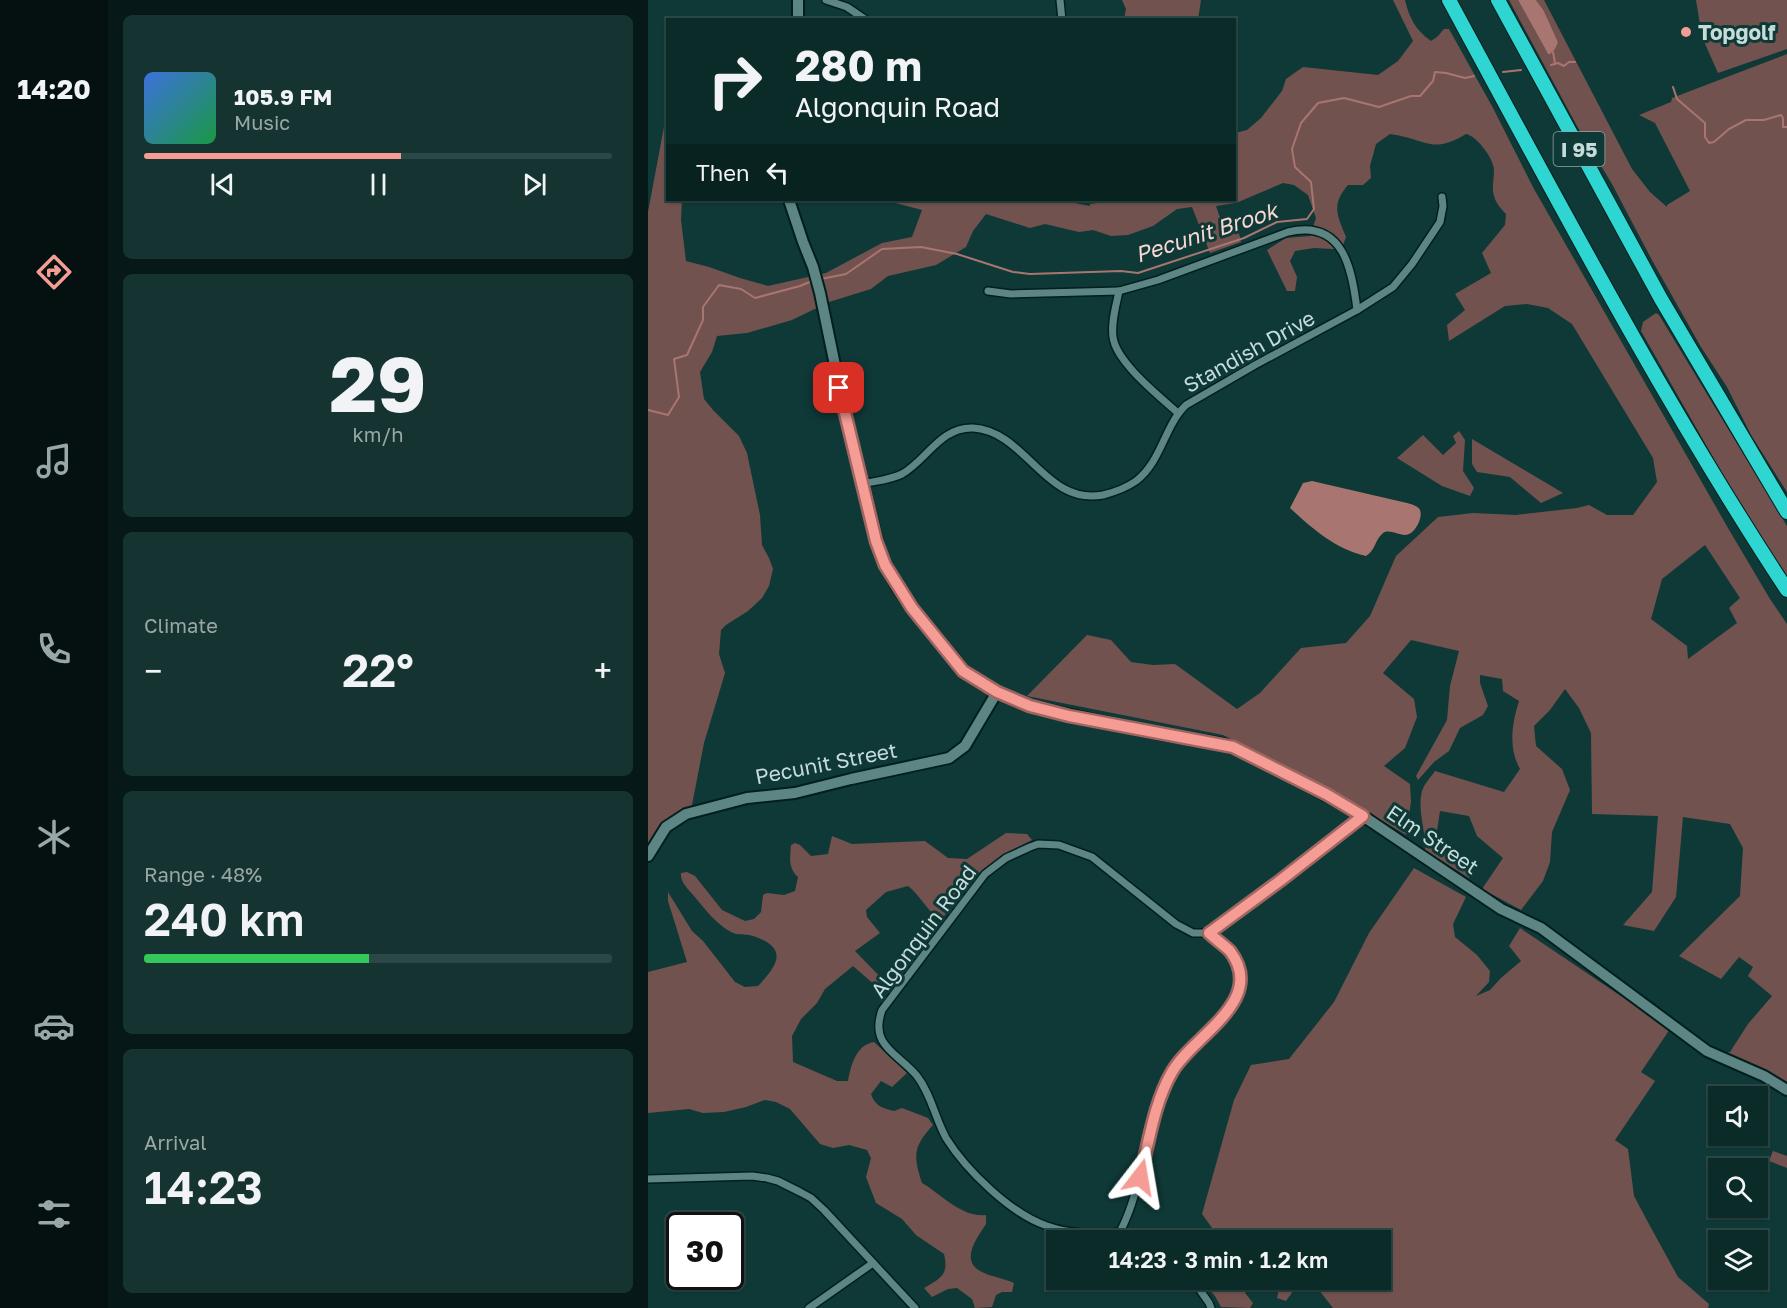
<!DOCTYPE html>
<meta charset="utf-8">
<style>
:root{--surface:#0b2b29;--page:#143331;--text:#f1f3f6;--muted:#9aa7a8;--line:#2b4746;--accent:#f59c95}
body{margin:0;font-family:"Golos Text",sans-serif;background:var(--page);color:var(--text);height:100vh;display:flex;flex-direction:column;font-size:22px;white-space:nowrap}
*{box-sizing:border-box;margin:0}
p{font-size:20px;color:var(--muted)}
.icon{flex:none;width:33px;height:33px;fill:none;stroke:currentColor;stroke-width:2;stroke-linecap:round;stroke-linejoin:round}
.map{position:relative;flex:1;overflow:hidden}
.panel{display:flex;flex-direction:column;gap:15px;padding:15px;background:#061817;width:540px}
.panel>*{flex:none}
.hud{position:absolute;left:18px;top:18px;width:570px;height:183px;border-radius:0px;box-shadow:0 2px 4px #0004,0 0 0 2px var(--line);background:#0b2b29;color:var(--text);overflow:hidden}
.fabs{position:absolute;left:1060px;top:1086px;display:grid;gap:12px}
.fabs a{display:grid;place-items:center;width:60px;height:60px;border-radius:0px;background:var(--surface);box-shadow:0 2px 4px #0004,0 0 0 2px var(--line);font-size:30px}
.speed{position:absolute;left:18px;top:1212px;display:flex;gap:12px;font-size:30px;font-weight:700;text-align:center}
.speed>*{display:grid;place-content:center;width:78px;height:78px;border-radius:50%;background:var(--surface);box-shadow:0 2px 4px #0004,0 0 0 2px var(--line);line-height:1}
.speed .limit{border:3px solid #111;border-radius:9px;background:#fff;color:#111}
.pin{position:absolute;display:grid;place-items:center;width:51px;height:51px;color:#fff;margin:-26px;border-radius:12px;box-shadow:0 3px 9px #0006}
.me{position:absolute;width:66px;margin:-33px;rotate:14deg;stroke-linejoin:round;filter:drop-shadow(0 0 4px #0008)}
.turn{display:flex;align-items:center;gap:21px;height:126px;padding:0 30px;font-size:27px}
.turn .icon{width:78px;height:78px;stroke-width:2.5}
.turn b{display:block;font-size:42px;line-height:51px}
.then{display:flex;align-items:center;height:57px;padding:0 30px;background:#0003;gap:12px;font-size:22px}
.big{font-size:45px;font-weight:600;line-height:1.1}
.panel .card{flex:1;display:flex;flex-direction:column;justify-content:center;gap:9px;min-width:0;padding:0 21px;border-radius:9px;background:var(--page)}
.panel .dial{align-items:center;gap:0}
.dial b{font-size:78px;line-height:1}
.song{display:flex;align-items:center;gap:18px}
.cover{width:72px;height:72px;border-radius:9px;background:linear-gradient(135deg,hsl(220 70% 55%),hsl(140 70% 35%))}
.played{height:6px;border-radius:3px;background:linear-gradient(90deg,var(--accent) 55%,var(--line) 55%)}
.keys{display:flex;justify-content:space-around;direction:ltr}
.heat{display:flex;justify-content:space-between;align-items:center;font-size:33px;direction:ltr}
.charge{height:9px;border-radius:4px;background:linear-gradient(90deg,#34c759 48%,var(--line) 0)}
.trip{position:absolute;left:398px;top:1230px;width:345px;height:60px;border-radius:0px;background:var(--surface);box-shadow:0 2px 4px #0004,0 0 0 2px var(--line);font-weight:600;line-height:60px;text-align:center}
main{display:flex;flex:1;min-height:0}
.tabs{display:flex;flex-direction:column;width:108px;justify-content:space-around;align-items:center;background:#041110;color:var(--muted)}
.tabs .icon{width:42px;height:42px}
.tabs .current{color:var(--accent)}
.tabs b{font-size:27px;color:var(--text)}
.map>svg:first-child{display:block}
.green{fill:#72524f;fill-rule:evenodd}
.water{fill:#a97570}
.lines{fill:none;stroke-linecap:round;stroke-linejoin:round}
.stream{stroke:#a97570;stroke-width:2}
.street-casing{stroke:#001f1e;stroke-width:10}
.secondary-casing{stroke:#001f1e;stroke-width:14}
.highway-casing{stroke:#001f1e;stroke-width:16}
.street{stroke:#5c8583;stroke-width:7}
.secondary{stroke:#5c8583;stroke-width:10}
.highway{stroke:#2fd5d1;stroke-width:14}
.route-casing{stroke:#9f6561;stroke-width:15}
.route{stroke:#f59c95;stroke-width:10}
.poi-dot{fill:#f59c95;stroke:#0f3937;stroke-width:2}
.labels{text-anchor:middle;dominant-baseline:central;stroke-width:6;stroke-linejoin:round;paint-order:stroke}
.shield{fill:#0f3937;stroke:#8faba9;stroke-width:1.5}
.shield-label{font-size:20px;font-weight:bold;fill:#c6dcda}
.poi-label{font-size:21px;font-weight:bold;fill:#c6dcda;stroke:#0f3937;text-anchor:start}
.street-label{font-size:21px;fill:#c6dcda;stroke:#0f3937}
.water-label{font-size:22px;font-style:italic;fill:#f9d7d3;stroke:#0f3937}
</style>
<main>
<nav class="tabs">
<b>14:20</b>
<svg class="icon current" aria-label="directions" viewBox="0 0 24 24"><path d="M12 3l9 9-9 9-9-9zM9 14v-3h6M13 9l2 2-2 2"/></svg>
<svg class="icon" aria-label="music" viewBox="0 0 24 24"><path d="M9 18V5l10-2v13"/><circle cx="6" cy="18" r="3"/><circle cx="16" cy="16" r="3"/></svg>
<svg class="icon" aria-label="phone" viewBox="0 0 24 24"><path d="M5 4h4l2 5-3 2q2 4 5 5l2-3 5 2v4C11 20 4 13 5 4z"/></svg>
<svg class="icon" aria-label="climate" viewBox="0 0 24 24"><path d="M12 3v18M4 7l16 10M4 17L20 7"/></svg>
<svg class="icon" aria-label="car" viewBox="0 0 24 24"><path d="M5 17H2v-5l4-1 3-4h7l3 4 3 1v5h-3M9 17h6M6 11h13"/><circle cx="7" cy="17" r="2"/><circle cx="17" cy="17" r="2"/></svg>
<svg class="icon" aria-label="filters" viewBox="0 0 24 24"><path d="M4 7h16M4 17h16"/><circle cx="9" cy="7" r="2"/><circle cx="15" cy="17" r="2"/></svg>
</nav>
<section class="panel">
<div class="card">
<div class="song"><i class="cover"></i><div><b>105.9 FM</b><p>Music</p></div></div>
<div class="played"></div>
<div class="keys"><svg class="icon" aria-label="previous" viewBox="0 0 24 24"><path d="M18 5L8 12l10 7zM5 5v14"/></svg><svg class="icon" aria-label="pause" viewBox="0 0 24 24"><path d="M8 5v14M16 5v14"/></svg><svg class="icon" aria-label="next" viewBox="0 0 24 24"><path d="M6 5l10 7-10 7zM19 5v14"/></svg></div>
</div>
<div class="card dial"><b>29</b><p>km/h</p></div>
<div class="card"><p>Climate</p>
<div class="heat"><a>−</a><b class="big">22°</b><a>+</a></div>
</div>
<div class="card"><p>Range · 48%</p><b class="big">240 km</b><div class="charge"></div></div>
<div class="card"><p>Arrival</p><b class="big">14:23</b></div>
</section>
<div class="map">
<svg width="1139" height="1308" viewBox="0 0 1139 1308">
<rect width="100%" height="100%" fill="#0f3937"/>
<g class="green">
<path d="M474,0H553L550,20L476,19L478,9Z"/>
<path d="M745,0H757C761,17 767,30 783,41L789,37L796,29H801L845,108L886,189L1080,528L1122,599L1139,624V1086L1071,1054L1082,1052L1100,1024L1124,996L1100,976L1105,967L1091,957L1073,979L1031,956L1092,896L1095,848L1082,824L1035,817L1028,897L1006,931L975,925L1004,892L1010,816L944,814L943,733L931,708L917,689L902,710L886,726L888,746L914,769L922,790L904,832L902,862L895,881L873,910L834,889L855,858L829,836L821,816L792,811L787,844L825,871L821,878L777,850C778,831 769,809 774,791C776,784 783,777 787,771L856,792L872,769C860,748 864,723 871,701L855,691L854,679L832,675V683L840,706L835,715L812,728L801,751L786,762L770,780L768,776L799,720L802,686L811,651L763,640L735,673L766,699L769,717L757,748L736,766L762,784L763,802L758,835L693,796L575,735L379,696L439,635L463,640L483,662L505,665L527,664L589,709L612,693L653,648L698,643L722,616L748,556L790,517L825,513L868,515L929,508L941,505L959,515H985L1009,482L1005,458L924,324L900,308L879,304L857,306L801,341L799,325L817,310L807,294L843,273L834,253L857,225L858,214C854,210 849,204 847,199C843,188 846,181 846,170C846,159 829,136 818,134C783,155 779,139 742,134L728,144L722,166L723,178L715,185H700C683,205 689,215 698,237L695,245L685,249L666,248L647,251L642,261L649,277L647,291H639L619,250L638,238L662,236L668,218L660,195L646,185L635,183L588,203L568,206L576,229H590L593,242L562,253L544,207L529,209L505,226L480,235L463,236L445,230L431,232L397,224L382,228L338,214L325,231L318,247L288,265L240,276L223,289L181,302L144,320L99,333L69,336L64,352L52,372L56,399L65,410L91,436L99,453L112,515L114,545L121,558L125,569L121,586L114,598L100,611L78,625L73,630L71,654L77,673L56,743L44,805C39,812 33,812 26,815C14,822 6,835 0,847V212L16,127L19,121L20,200H34L33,220L38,261L61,267L92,278L120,286L178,273L234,243L264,237L274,210L236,200H411L442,206V204L474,200H586L587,133L599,130L613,118L634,91L638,79L655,67L730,75L750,61L765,41ZM1057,545L1092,598L1081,608L1089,623L1040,659L1039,646L1003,619L1014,579Z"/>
<path d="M861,0H870L900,54L910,42L896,11L888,0H896L984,169L1002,192L1019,207V205L1042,191L1007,123L991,115L1023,102L1024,98L1139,54V492L1103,435L1079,387L1053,347L1005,262L964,184L929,126Z"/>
<path d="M1048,0H1139V49L1070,73L1054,37Z"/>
<path d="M1008,313L1011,315L1139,526V579L1074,473L993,331L995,322Z"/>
<path d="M811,431L817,440L815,471L826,488L822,496L794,486L749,458L775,435L795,455L808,443L805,436Z"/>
<path d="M824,439L915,493L893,503L862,477L829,472L824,464Z"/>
<path d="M358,833L379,834L384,840L368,848L325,880L296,916L289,917C277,908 272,895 260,886L238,892L218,910L219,917L232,933L207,951L243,988L236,993L205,966L177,989L169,1003L153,1019L144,1036L145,1062L189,1081H200C203,1065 208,1045 226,1042L259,1073L244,1087L233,1081L223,1094C227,1106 234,1108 246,1111L254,1108L280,1118L285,1125C265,1147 265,1155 274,1183C293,1194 314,1218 338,1215V1224C329,1238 311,1261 334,1272C344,1277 355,1278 366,1283L364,1292H354L348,1295L344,1307L327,1308L324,1299L309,1288L300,1289L284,1297L276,1288C293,1278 301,1275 296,1254L268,1235L254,1219L228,1203L218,1177L223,1158L219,1150L201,1145L185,1148L172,1144L142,1109L128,1102L117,1100L98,1107L76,1112L55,1113L41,1109L0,1113V972L39,962L20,901V892L44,931L55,941L87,982L97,987L110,986C130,965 141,948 105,936C98,933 90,936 83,932C68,924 57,909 46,896C40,889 32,882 33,873L39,872L47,876L74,910L97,921L106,919L113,912L115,895L119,893L136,895L147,891L150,877C140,868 142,857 143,845L147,843L152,845L163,856L180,854L184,836L204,844L277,841L300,858L319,859Z"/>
<path d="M766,868L818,897L805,924L807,937L829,955L842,971L841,982L828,996L842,990L853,978L873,961L861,946L872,928L1022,1029L993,1072L1007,1081L967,1140L980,1149L986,1196L1002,1226L1030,1277L1061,1304L1060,1308H685L663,1280H732V1240H582L580,1238L567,1232L554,1214L586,1100L603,1065L641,1059L686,1002L721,933Z"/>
<path d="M1125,1151L1139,1156V1168L1121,1161Z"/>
<path d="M553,1280H614L597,1293L605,1303L602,1308L573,1307L567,1296Z"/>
<path d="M626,1280H653L638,1301L629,1298L632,1284Z"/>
</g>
<g class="water">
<path d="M870,0H888L896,11L910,42L907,49L902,54H900Z"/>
<path d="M664,481L759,503C763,504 770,506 772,510C775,517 768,531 761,534C753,538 741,527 734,534C727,540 727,551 718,556C687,549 665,529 642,508L655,483Z"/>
</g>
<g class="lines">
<g class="stream">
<path d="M905,52L907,63"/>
<path d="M903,65L910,63L916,66L921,62H927"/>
<path d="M855,72L873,70"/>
<path d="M1025,87L1029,99L1057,123V137L1061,143L1066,142L1081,129L1098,120H1116L1133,115L1135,118V127H1139"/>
<path d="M173,279L198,274L234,249L273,247L309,254L365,272L382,274L473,271L490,273L596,238L629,222L659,219L666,209L663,182L647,167L644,149L653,123L670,103L696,98L731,107L763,96H772L785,81L787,72L798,73L817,78L826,76"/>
<path d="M0,410L20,415L31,397L26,359L39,355L55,320V307L71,285L93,289L107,298L152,286L164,281"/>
</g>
<g class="street-casing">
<g id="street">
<path d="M178,0L199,7L218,20"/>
<path d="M412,0L414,20"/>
<path d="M471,291C468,306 463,322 465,337C468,362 511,396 530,413"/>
<path d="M709,310L745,287L764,264L792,222L795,206L794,197"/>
<path d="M214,484C227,481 242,480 254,474C279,460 292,427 325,428C378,431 397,506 455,495C467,492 478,488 488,481C514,461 516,426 538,405L607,365L709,310C704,268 695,219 640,232L510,280L471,291L363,294L340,291"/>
<path d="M0,1179L104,1176L119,1178L130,1181L152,1192L163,1198L176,1210L267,1308"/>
<path d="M472,1232C498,1182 496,1121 524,1071C541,1043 584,1023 590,990C595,963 580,950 561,933"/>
<path d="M488,1240C483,1238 477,1233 472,1232C467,1232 462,1234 458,1234C439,1234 418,1233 399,1226C363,1214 318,1170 298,1138C287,1118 283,1094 269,1076C250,1053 221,1046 234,1010L337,874L358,858L382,847L390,844L411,845L444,857L528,924L545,933H561L633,880L715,816"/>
<path d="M545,1280L561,1303L563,1308"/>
<path d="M161,1308L225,1263"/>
</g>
</g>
<g class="secondary-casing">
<g id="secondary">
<path d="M150,0V20"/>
<path d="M141,200L155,242L165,267L172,293L199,423L233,556L249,587L261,604L316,671L349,692L382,706L508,733L575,744L593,751L627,768L709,812L853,909L893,928L1059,1051L1116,1076L1139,1090"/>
<path d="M0,856L18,827L38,814L99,798L147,793L203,779L301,758L317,746L349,692"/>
</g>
</g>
<g class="highway-casing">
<g id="highway">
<path d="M801,0C909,199 1014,400 1139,590"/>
<path d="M850,0L1013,299L1139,512"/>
</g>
</g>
<use href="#street" class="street"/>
<use href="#secondary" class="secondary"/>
<use href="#highway" class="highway"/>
</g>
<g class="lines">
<g class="route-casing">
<path id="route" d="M191,388L228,541L237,565L264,608L315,671L349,692L382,706L421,716L585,747L678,794L715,816L633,880L561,933C567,939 576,945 582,951C620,1001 544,1036 524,1072C506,1103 501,1142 492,1177"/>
</g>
<use href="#route" class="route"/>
</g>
<circle class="poi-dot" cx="1038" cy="32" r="6"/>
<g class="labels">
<rect class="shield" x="905.5" y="132" width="51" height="34" rx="4.5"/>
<g class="shield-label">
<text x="931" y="149">I 95</text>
</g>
<g class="poi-label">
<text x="1050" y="32">Topgolf</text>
</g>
<g class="street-label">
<text transform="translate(601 351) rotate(-29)">Standish Drive</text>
<text transform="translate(178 763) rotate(-11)">Pecunit Street</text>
<text transform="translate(785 839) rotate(34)">Elm Street</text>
<text transform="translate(275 931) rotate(-53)">Algonquin Road</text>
</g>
<g class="water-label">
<text transform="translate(558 232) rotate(-18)">Pecunit Brook</text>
</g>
</g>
</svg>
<div class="fabs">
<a><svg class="icon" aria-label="sound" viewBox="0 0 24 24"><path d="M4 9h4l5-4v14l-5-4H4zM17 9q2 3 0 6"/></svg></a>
<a><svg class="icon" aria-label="search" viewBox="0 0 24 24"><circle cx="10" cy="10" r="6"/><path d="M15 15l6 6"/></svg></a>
<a><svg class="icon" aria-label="layers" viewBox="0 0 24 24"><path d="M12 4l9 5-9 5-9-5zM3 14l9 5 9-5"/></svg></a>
</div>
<div class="speed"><div class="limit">30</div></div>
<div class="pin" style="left:191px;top:388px;background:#d93025"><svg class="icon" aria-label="arrive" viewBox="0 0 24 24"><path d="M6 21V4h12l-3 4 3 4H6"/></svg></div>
<svg class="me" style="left:492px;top:1177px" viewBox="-20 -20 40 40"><path d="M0-17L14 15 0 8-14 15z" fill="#f59c95" stroke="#fff" stroke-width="4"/></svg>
<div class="trip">14:23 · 3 min · 1.2 km</div>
<div class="hud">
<div class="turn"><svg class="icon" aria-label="right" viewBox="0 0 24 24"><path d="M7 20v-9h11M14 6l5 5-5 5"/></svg><div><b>280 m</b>Algonquin Road</div></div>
<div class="then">Then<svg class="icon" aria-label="left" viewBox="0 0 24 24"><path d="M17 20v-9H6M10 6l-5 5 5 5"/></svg></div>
</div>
</div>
</main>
